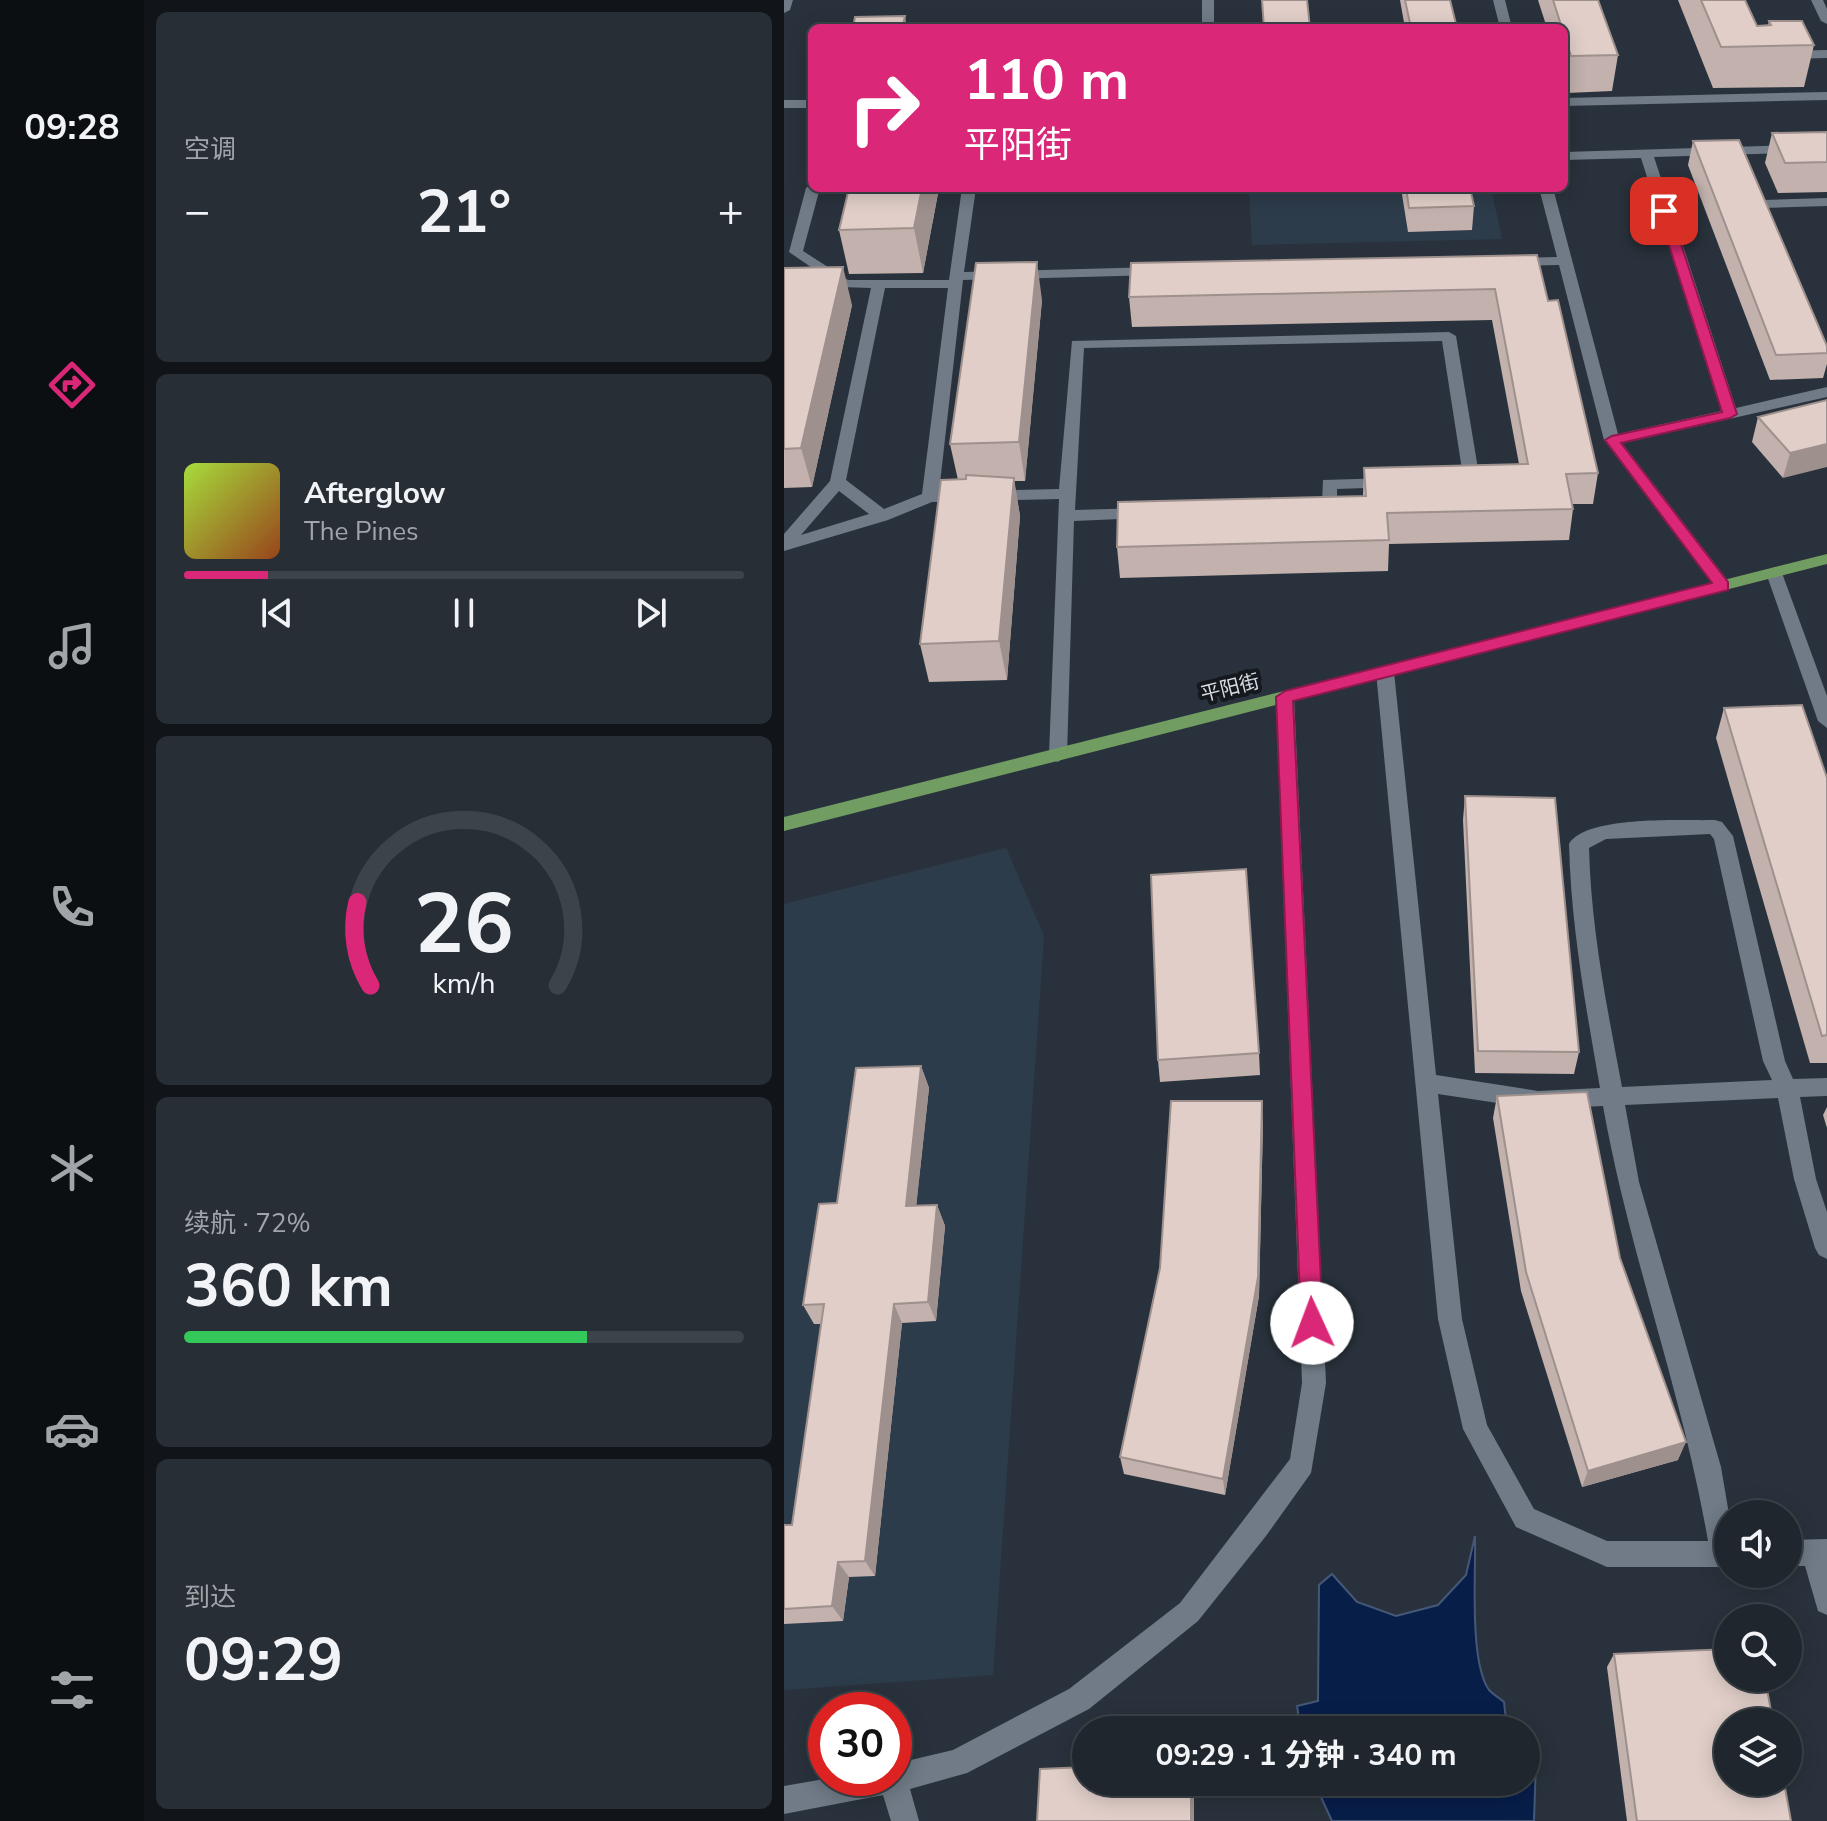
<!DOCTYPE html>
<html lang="zh">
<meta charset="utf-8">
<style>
:root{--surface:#1f262d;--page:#272e35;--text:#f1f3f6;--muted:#a1a5aa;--line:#3c4349;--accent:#db2777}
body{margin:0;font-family:"Nunito Sans","Noto Sans SC",sans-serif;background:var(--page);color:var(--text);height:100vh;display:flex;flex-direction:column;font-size:30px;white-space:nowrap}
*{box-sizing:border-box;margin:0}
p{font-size:26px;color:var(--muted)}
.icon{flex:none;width:44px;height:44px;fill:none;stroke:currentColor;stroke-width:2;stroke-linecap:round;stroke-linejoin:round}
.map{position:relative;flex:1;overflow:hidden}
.sheet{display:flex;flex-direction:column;gap:12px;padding:12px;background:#111519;width:640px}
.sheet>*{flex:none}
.guide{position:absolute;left:24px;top:24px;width:760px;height:168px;border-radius:12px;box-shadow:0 4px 20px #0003,0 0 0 2px var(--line);background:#db2777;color:#fff;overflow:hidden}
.tools{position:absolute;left:930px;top:1500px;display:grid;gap:16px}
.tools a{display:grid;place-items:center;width:88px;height:88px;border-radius:50%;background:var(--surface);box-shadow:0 4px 20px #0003,0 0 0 2px var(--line);font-size:40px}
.speed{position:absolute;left:24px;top:1692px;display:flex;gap:16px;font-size:40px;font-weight:700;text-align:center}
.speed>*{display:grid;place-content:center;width:104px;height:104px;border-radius:50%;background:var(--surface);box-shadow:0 4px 20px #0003,0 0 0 2px var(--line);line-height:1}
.speed .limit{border:12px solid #d22;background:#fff;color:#111}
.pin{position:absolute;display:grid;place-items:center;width:68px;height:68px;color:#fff;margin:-34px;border-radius:16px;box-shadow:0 4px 12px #0006}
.me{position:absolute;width:88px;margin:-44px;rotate:358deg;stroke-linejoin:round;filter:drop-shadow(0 0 6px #0008)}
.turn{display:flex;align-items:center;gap:28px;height:168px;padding:0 24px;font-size:36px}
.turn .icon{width:104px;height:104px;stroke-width:2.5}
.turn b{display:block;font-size:56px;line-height:68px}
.big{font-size:60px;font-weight:700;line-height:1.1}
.sheet .tile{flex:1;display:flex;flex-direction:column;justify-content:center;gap:12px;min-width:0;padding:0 28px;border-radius:12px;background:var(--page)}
.sheet .dial{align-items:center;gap:0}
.dial svg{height:208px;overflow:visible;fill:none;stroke:var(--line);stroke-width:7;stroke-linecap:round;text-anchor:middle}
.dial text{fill:var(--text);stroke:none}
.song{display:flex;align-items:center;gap:24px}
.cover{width:96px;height:96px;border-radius:12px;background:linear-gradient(135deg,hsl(80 70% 55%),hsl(20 70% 35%))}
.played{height:8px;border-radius:4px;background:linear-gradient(90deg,var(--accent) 15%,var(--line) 15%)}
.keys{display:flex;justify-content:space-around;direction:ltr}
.heat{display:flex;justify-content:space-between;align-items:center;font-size:44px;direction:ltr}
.charge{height:12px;border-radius:6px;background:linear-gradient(90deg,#34c759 72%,var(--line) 0)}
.trip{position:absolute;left:288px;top:1716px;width:468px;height:80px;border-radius:40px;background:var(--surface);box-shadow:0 4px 20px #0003,0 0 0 2px var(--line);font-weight:700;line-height:80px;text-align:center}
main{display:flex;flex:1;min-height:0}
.dock{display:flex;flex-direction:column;width:144px;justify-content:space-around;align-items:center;background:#0c0f12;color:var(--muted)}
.dock .icon{width:56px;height:56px}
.dock .active{color:var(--accent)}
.dock b{font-size:36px;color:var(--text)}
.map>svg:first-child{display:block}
.built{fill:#2d3c4b}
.water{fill:#071e49;stroke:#465878;stroke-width:2}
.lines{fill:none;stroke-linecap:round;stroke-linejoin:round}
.minor{fill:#707b87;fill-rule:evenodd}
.major{fill:#719d62;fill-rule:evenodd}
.wall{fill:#c2b1ad}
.shaded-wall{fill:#9e908d}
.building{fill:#e1cec9;stroke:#9e908d;stroke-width:2}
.route{fill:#db2777;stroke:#8e194d;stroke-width:2}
.labels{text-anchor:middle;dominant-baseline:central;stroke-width:8;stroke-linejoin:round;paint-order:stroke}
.street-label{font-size:20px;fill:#d8dee5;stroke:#15191e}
</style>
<main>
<nav class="dock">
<b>09:28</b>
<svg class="icon active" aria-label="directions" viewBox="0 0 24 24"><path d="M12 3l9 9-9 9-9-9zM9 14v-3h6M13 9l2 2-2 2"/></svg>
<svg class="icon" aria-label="music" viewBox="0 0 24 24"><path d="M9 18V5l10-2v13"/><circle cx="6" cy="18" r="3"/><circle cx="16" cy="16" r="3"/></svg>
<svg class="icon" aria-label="phone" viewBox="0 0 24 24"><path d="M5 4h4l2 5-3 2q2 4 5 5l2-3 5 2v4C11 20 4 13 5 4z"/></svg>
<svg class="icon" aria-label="climate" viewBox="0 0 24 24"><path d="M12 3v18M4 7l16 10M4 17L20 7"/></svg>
<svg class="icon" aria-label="car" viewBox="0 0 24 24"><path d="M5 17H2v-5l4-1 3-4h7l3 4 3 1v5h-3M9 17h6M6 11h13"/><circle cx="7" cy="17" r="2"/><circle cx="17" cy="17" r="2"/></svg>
<svg class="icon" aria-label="filters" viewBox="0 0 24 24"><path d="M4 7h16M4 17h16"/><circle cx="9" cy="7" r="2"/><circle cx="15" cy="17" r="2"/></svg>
</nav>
<section class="sheet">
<div class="tile"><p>空调</p>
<div class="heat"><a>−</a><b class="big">21°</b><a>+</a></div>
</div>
<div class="tile">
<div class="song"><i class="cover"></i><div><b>Afterglow</b><p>The Pines</p></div></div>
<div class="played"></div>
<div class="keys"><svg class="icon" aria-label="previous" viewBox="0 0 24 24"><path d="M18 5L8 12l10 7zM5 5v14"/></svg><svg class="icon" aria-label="pause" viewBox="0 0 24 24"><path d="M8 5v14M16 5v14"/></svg><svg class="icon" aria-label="next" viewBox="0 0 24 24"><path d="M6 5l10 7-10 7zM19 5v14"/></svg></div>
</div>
<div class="tile dial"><svg viewBox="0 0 100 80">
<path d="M14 69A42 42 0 1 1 86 69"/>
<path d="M14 69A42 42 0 0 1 9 37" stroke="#db2777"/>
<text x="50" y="56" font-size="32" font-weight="700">26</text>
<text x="50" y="72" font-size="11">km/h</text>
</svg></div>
<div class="tile"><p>续航 · 72%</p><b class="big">360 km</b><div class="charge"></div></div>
<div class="tile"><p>到达</p><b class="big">09:29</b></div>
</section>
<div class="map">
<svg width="1043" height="1821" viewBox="0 0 1043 1821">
<rect width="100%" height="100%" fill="#29323c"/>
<g class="built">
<path d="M465,188H707L718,239L468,245Z"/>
<path d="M222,848L260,936L209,1675L0,1690V904Z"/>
</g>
<g class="water">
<path d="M691,1536C692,1572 685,1662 705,1690C709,1694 715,1698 720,1702L723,1730H517L513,1706L534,1701L535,1585L548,1574L573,1602L612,1616L654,1605L682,1575Z"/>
<path d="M742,1749L752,1759L750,1821H548L530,1782H742Z"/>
</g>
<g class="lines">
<g class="minor">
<path d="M0,0H9L6,10L0,13Z"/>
<rect x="418" y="0" width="12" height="28"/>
<path d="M709,0H721L728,28H716Z"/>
<path d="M1027,0H1039L1043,9V24L1037,21Z"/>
<path d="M1043,50V58L1003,59L997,55L1003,51Z"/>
<path d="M1043,92V100L780,106V98Z"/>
<rect x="0" y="100" width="28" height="8"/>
<path d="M1043,144V152L870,157L952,408L1043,387V397L838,443L945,582L947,586L939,592L933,590L820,440L775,265L729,266L722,262L729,258L773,257L755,188H769L834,434L937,411L857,158L780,160V152Z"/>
<path d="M28,184V188H36L19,251L64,280H165L178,188H192L180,272L373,267L380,271L373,275L179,280L155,492L275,489L288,341L665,332L672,336L696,481L688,486L672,485L670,481L679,476L658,341L300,348L291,510L359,508L367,513L359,518L290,521L283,755L274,762L267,760L265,755L275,499L148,502L104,520L0,551V534L46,481L87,288L56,287L5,252L22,188ZM101,288H164L138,494L100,509L62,480ZM55,491L85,514L17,535Z"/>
<path d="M1043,198V206L979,208L972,204L979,200Z"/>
<path d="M606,478L612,479V487L553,489V512L531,513L523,508L525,504L538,503L539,480Z"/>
<path d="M990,567L998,573L1043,696V728L1034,721L982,573Z"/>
<path d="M601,666L610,672L652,1075L754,1091L816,1088C802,1007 787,927 785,844C802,815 899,821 931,820L938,822L949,836L1001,1061L1009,1079L1043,1078V1096L1016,1097L1032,1179L1043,1212V1259L1035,1255L1031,1248L1010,1179L994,1098L841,1105L855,1182L937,1467L945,1514L944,1567H823L732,1527L679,1429L654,1319L592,672ZM926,834L930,839L979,1061L988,1080L838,1087C823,1007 807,929 805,848L822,839ZM654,1094L754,1109L819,1106C845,1253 899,1394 924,1541H823L750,1509L703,1425L678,1319Z"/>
<path d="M501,691L510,697L542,1383L527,1473L482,1536L414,1621L305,1709L183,1773L126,1789L135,1821H107L99,1795L0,1814V1786L46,1778H110V1764L169,1750L285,1689L396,1603L506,1459L518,1383L492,697Z"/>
<path d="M1043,1539V1615L1034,1611L1021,1566H1004V1540Z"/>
</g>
<path class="major" d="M1043,554V564L0,831V817Z"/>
</g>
<g class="wall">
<path d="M616,0H666L673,28H621Z"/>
<path d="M754,0H814L834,55L828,91L783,93L780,84V28H763Z"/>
<path d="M894,0H961L973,26L984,25L985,21L1030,45L1020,87L929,88Z"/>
<path d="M1043,132V192L994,193L981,163L988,133Z"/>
<path d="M909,141L1043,346V364L1039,378L986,380L904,165Z"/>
<path d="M155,188L139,273L65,274L55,230Z"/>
<path d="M617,188H686L690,206L688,230L624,232Z"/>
<path d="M753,255L764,301L814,473L809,504H789V509L785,540L605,544L604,571L336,578L333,547L579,496L580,468L735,464L708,320L348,327L345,297Z"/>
<path d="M0,268L68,305L28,487L0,488Z"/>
<path d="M258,300L241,481H230L236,516L223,680L145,682L136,644L174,480L166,444Z"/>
<path d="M1043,400L999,478L968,442L974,417Z"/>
<path d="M940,708L1043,778V1063H1026L932,738Z"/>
<path d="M681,796L795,1052L790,1074L691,1073L679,820Z"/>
<path d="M475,1053L476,1075L376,1082L374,1060Z"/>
<path d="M137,1066L145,1088L132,1206L153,1205L161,1226L152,1321L118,1323L91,1576L65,1577L59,1621L0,1624V1525H8L37,1324H30L19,1305L53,1203Z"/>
<path d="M713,1096L894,1460L798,1487L737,1291L709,1118Z"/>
<path d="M1043,1107V1128L1039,1115Z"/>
<path d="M479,1122L475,1296L441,1495L340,1474L336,1457Z"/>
<path d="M830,1654L1007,1821H843L823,1667Z"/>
</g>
<g class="shaded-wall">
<path d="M121,16L123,28H118Z"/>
<path d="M138,188H155L139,273L130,228Z"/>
<path d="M253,262L258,300L241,481L235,442Z"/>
<path d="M59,267L68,305L28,487L17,448Z"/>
<path d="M1043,444V467L999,478L1006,453Z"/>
<path d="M230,478L236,516L223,680L215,641Z"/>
<path d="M137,1066L145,1088L130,1227L122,1206Z"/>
<path d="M478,1101L479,1122L475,1296L441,1495L439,1479Z"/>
<path d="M153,1205L161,1226L152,1321L144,1302Z"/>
<path d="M110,1304L118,1323L91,1576L81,1561Z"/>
<path d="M902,1442L894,1460L798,1487L804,1471Z"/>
<path d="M54,1562L65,1577L59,1621L48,1606Z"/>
<rect x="407" y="1782" width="3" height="39"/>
</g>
<g class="building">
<path d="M478,0H523L526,28H480Z"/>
<path d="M621,0H666L673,28H627Z"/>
<path d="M769,0H814L834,55L787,56L780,34V28H778Z"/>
<path d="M917,0H961L973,26L987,25L985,21H1018L1030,45L937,47Z"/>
<path d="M121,16L118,28H69L71,17Z"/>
<path d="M1043,132V162L1001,163L988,133Z"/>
<path d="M955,140L1043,346V353L992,355L909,141Z"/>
<path d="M65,188H138L130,228L55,230Z"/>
<path d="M622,188H686L690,206L625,208Z"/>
<path d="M753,255L764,301L774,300L814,473L782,474L789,509L603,513L605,540L333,547L334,502L582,496L580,468L744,464L711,289L345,297L347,263Z"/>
<path d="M253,262L235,442L166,444L192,263Z"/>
<path d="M59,267L17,448L0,449V268Z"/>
<path d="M1043,400V444L1006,453L974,417Z"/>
<path d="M182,475L230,478L215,641L136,644L157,480L182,479Z"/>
<path d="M1018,705L1043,778V1035L1038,1036L940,708Z"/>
<path d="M681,796L771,798L795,1052L694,1051Z"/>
<path d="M462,869L475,1053L374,1060L367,875Z"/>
<path d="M137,1066L122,1206L153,1205L144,1302L110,1304L81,1561L54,1562L48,1606L0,1609V1525H8L40,1304L19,1305L35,1204L53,1203L72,1068Z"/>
<path d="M803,1092L836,1258L902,1442L804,1471L742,1272L713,1096Z"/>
<path d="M387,1101H478L474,1277L439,1479L336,1457L376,1268Z"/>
<path d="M944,1649V1678H981L989,1722H944V1782H1000L1007,1821H853L830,1654Z"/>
<path d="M302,1767V1782H407V1821H253L256,1769Z"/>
</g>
<path class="route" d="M880,208L886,211L953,414L946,418L837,443L944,582V590L509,701L539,1323L536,1330L528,1333L521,1330L517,1323L492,697L501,691L928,583L821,440L828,436L938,412L874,211Z"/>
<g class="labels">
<g class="street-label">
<text transform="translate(446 688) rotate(-14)">平阳街</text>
</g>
</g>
</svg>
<div class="tools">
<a><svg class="icon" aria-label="sound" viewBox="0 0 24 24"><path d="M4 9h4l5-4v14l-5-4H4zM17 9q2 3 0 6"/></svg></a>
<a><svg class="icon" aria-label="search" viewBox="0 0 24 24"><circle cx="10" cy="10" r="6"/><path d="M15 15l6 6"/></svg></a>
<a><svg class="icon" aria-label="layers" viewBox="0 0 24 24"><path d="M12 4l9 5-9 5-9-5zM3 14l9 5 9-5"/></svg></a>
</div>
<div class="speed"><div class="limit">30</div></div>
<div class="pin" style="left:880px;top:211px;background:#d93025"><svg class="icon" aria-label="arrive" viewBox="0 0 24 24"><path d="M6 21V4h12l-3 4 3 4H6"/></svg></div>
<svg class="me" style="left:528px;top:1323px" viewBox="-20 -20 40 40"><circle r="19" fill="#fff"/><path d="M0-13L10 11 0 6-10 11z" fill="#db2777"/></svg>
<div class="trip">09:29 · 1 分钟 · 340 m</div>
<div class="guide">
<div class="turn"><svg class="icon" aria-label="right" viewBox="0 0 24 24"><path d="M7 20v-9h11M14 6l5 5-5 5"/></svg><div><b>110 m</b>平阳街</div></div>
</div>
</div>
</main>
